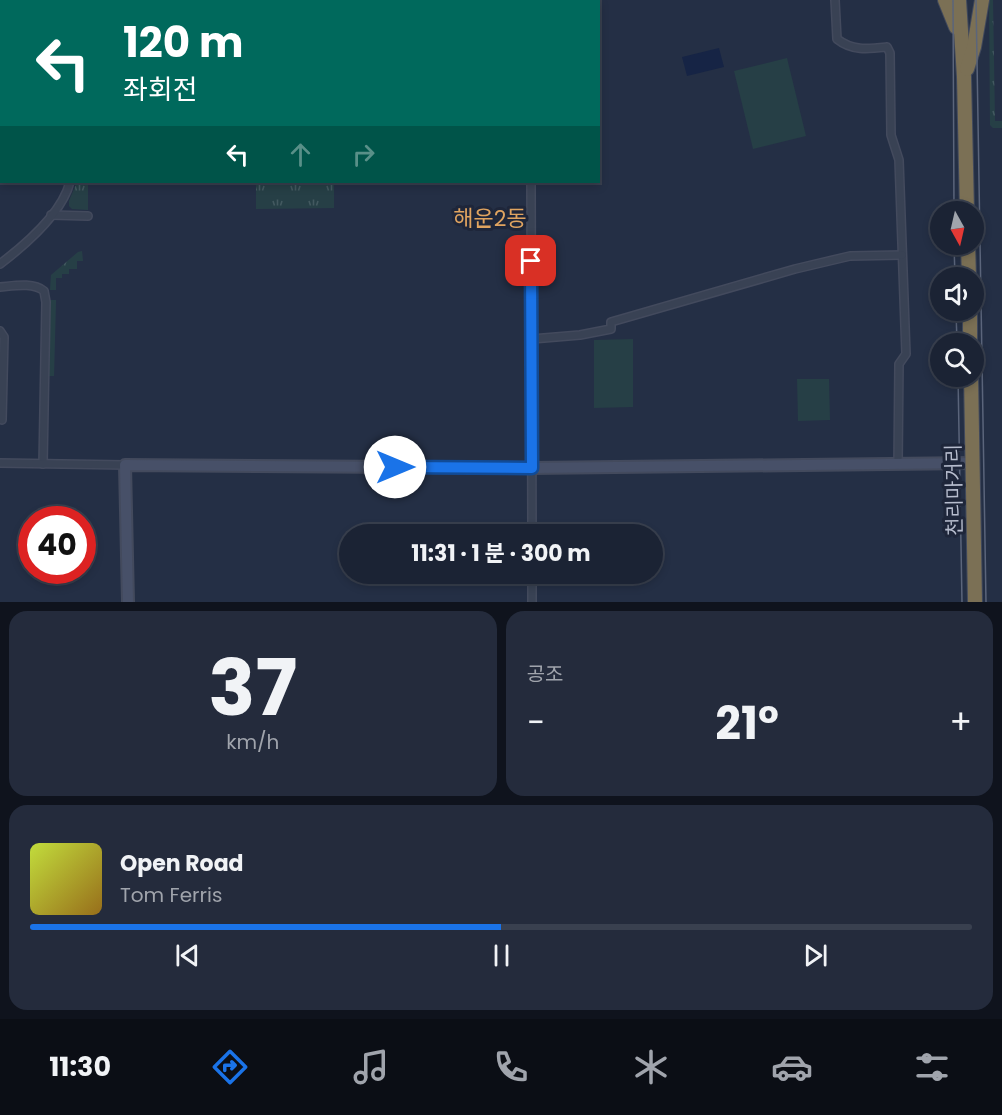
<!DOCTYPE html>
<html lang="ko">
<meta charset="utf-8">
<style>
:root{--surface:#1b2334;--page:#242b3c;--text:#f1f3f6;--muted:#a0a4ac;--line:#39404f;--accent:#1a73e8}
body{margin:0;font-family:Poppins,"Noto Sans KR",sans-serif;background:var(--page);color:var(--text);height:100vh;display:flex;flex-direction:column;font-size:22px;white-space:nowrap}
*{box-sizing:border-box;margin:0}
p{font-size:20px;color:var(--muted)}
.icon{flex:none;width:33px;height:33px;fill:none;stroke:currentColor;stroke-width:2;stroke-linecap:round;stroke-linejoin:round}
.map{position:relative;height:602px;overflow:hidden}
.side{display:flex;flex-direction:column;gap:9px;padding:9px;background:#0f131d;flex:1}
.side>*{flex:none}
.banner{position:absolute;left:0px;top:0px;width:600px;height:183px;box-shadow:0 3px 9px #0003,0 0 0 2px var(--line);background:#00695c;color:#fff;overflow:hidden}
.needle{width:39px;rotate:172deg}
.buttons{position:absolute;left:930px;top:201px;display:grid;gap:12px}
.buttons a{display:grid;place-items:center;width:54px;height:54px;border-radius:50%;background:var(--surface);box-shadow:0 3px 9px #0003,0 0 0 2px var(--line);font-size:30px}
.speed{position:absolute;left:18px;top:506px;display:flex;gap:12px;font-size:30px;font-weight:700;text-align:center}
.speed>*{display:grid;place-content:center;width:78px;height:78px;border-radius:50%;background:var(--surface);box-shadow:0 3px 9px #0003,0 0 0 2px var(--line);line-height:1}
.speed .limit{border:9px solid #d22;background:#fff;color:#111}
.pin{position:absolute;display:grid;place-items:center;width:51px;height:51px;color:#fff;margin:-26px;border-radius:12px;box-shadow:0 3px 9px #0006}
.me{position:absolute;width:66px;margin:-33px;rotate:90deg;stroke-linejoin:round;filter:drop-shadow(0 0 4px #0008)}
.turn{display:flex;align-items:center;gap:21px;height:126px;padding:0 24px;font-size:27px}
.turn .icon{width:78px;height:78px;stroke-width:2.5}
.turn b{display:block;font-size:42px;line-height:51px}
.lanes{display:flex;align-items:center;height:57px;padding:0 24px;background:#0003;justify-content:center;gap:30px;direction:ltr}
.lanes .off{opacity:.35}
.big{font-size:45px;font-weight:700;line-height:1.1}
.side .tile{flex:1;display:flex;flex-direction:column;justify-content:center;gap:9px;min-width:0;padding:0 21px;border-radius:18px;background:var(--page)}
.side .dial{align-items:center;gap:0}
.dial b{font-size:78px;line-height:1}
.song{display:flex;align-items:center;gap:18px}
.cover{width:72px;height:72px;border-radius:9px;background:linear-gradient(135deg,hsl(70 70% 55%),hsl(40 70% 35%))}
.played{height:6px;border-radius:3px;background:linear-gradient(90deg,var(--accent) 50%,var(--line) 50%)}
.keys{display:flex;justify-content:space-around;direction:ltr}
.heat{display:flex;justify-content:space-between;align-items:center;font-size:33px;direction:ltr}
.side .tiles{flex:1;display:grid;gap:9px;grid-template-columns:1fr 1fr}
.tile:last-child{grid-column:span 2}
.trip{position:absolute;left:339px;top:524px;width:324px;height:60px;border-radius:30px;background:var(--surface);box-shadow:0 3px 9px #0003,0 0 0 2px var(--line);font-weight:700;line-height:60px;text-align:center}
.tabs{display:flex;height:96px;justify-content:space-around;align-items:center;background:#0b0e15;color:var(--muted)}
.tabs .icon{width:42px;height:42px}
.tabs .current{color:var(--accent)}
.tabs b{font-size:27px;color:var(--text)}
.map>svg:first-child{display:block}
.grass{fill:url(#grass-tufts)}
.pitch{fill:#263f46}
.water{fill:#162445}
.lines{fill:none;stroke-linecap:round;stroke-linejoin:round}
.street-casing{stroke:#434a5d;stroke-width:10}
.secondary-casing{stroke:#434a5d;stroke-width:14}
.primary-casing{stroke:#434a5d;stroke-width:14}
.highway-casing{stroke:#41495c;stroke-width:16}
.street{stroke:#394254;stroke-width:7}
.secondary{stroke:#475068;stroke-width:10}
.primary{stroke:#576074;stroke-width:10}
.highway{stroke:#7b7055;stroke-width:14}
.tram{stroke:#5b657b;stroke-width:1.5}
.route-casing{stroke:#114b97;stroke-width:15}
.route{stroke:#1a73e8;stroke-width:10}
.labels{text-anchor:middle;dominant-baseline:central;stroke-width:6;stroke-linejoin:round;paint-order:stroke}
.street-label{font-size:20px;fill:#b7bdce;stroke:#1e263a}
.quarter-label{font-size:22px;fill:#e0a460;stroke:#1e263a}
</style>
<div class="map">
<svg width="1002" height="602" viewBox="0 0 1002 602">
<defs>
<pattern id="grass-tufts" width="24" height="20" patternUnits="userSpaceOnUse" patternTransform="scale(1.5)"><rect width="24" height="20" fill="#263f46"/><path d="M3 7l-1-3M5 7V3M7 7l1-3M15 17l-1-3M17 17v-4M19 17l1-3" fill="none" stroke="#435960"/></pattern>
</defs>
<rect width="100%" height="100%" fill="#242f45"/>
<g class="grass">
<path d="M989,0H993L995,121H1002V128H993L990,125Z"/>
<path d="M77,182H88V210L72,209L69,206V201Z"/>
<path d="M256,182H334V208L256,209Z"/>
<path d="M82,251L83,261H77V269H69V274H62V278H56V290H50L51,275L78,252Z"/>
<path d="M50,300H56L54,376H49Z"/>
</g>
<g class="pitch">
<path d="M787,58L806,136L753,149L734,71Z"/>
<path d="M633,339V407L594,408V340Z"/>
<path d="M797,379H829L830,420L798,421Z"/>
</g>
<path class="water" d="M719,48L724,67L687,76L682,57Z"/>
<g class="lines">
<g class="street-casing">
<g id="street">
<path d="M531,0V2"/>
<path d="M835,0L837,39C852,51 868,49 887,47L890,53L891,135L899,160L906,354L899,364L898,465"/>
<path d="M531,182L532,534"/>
<path d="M51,215L88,216"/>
<path d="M0,264C25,245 62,213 70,182"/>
<path d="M0,287C13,286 33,282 44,291L46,302L43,464"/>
<path d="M0,331L4,337L2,420"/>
<path d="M532,339L580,335L611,329V322L795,269L850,256L902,255"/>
<path d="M0,463L125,465"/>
<path d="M532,602V573"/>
</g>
</g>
<g class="secondary-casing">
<path id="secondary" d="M128,602L125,465L532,468L973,463"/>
</g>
<g class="primary-casing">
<g id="primary">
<path d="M165,2L167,0"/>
<path d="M0,123L2,122"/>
</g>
</g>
<g class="highway-casing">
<g id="highway">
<path d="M945,0L956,27"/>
<path d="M959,0L964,77L967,212"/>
<path d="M967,69L974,47L982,0"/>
<path d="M968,244L969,278"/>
<path d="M970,310V344"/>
<path d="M971,376L975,602"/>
</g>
</g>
<use href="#street" class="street"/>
<use href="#secondary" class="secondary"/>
<use href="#primary" class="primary"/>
<use href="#highway" class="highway"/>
<g class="tram">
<path d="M953,0L954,212"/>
<path d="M976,0L986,602"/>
<path d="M954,244L955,278"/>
<path d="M956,310L957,344"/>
<path d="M958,376L962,602"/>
</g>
</g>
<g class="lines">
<g class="route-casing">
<path id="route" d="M395,467L532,468L531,261"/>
</g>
<use href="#route" class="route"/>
</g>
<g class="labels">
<g class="street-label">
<text transform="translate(954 490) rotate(-91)">천리마거리</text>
</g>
<g class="quarter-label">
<text x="490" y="218">해운2동</text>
</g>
</g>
</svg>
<div class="buttons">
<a><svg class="needle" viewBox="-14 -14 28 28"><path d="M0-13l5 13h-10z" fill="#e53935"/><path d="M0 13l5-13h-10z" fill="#a0a4ac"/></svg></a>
<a><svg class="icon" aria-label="sound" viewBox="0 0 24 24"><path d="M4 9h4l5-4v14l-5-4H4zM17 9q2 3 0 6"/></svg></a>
<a><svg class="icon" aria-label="search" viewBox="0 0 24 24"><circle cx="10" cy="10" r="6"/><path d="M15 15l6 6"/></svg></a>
</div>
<div class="speed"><div class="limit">40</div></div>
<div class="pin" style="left:531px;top:261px;background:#d93025"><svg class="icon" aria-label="arrive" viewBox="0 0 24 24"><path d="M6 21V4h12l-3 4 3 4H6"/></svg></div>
<svg class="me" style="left:395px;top:467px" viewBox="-20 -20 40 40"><circle r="19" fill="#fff"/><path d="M0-13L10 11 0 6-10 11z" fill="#1a73e8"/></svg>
<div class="trip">11:31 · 1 분 · 300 m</div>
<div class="banner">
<div class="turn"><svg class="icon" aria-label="left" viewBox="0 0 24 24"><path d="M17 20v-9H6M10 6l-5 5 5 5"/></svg><div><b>120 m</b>좌회전</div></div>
<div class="lanes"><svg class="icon" aria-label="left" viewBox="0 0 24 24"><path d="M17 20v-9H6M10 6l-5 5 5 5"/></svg><svg class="icon off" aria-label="ahead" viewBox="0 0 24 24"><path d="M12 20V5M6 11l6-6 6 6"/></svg><svg class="icon off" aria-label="right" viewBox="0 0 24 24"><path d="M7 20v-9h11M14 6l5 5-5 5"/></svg></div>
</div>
</div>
<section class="side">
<div class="tiles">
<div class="tile dial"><b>37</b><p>km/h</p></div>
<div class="tile"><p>공조</p>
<div class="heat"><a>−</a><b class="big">21°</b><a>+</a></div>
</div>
<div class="tile">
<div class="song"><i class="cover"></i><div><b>Open Road</b><p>Tom Ferris</p></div></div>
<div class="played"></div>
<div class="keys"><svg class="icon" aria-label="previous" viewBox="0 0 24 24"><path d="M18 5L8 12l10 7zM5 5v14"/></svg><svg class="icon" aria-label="pause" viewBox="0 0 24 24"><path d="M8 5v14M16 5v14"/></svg><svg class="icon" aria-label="next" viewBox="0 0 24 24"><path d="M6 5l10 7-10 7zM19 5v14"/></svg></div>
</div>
</div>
</section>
<nav class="tabs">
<b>11:30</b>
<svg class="icon current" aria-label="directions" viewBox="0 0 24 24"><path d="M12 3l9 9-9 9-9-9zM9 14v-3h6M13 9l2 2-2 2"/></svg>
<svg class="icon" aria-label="music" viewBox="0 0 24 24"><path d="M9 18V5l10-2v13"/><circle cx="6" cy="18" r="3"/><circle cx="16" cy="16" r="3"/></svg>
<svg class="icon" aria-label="phone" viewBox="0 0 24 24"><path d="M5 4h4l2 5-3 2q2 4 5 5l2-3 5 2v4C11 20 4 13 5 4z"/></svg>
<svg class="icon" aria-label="climate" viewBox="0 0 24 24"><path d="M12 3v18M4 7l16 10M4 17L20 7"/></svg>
<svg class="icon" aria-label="car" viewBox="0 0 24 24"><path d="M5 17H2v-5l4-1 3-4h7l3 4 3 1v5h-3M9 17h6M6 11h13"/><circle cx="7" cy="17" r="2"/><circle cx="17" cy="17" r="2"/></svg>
<svg class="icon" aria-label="filters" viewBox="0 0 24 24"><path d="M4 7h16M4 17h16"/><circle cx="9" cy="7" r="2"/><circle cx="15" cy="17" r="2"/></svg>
</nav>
